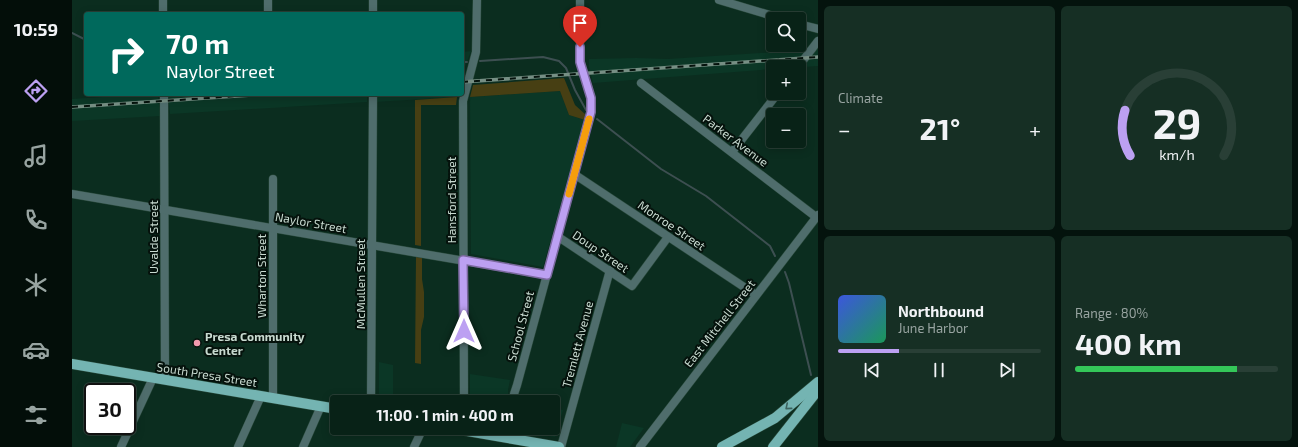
<!DOCTYPE html>
<meta charset="utf-8">
<style>
:root{--surface:#082217;--page:#162f24;--text:#f1f3f6;--muted:#98a4a1;--line:#293f36;--accent:#bca0f2}
body{margin:0;font-family:"Exo 2",sans-serif;background:var(--page);color:var(--text);height:100vh;display:flex;flex-direction:column;font-size:15px;white-space:nowrap}
*{box-sizing:border-box;margin:0}
p{font-size:13px;color:var(--muted)}
.icon{flex:none;width:22px;height:22px;fill:none;stroke:currentColor;stroke-width:2;stroke-linecap:round;stroke-linejoin:round}
.map{position:relative;flex:1;overflow:hidden}
.details{display:flex;flex-direction:column;gap:6px;padding:6px;background:#04130d;width:480px}
.details>*{flex:none}
.hud{position:absolute;left:12px;top:12px;width:380px;height:84px;border-radius:4px;box-shadow:0 2px 10px #0003,0 0 0 1px var(--line);background:#00695c;color:#fff;overflow:hidden}
.fabs{position:absolute;left:694px;top:12px;display:grid;gap:8px}
.fabs a{display:grid;place-items:center;width:40px;height:40px;border-radius:4px;background:var(--surface);box-shadow:0 2px 10px #0003,0 0 0 1px var(--line);font-size:20px}
.speed{position:absolute;left:12px;top:383px;display:flex;gap:8px;font-size:20px;font-weight:700;text-align:center}
.speed>*{display:grid;place-content:center;width:52px;height:52px;border-radius:50%;background:var(--surface);box-shadow:0 2px 10px #0003,0 0 0 1px var(--line);line-height:1}
.speed .limit{border:2px solid #111;border-radius:6px;background:#fff;color:#111}
.pin{position:absolute;display:grid;place-items:center;width:34px;height:34px;color:#fff;margin:-41px -17px;border-radius:50% 50% 50% 0;rotate:-45deg;box-shadow:0 0 4px #0007}
.pin .icon{rotate:45deg}
.me{position:absolute;width:44px;margin:-22px;rotate:0deg;stroke-linejoin:round;filter:drop-shadow(0 0 3px #0008)}
.turn{display:flex;align-items:center;gap:14px;height:84px;padding:0 16px;font-size:18px}
.turn .icon{width:52px;height:52px;stroke-width:2.5}
.turn b{display:block;font-size:28px;line-height:34px}
.big{font-size:30px;font-weight:700;line-height:1.1}
.details .widget{flex:1;display:flex;flex-direction:column;justify-content:center;gap:6px;min-width:0;padding:0 14px;border-radius:6px;background:var(--page)}
.details .dial{align-items:center;gap:0}
.dial svg{height:104px;overflow:visible;fill:none;stroke:var(--line);stroke-width:7;stroke-linecap:round;text-anchor:middle}
.dial text{fill:var(--text);stroke:none}
.song{display:flex;align-items:center;gap:12px}
.cover{width:48px;height:48px;border-radius:6px;background:linear-gradient(135deg,hsl(230 70% 55%),hsl(150 70% 35%))}
.played{height:4px;border-radius:2px;background:linear-gradient(90deg,var(--accent) 30%,var(--line) 30%)}
.keys{display:flex;justify-content:space-around;direction:ltr}
.heat{display:flex;justify-content:space-between;align-items:center;font-size:22px;direction:ltr}
.charge{height:6px;border-radius:3px;background:linear-gradient(90deg,#34c759 80%,var(--line) 0)}
.details .tiles{flex:1;display:grid;gap:6px;grid-template-columns:repeat(2,1fr)}
.trip{position:absolute;left:258px;top:395px;width:230px;height:40px;border-radius:4px;background:var(--surface);box-shadow:0 2px 10px #0003,0 0 0 1px var(--line);font-weight:700;line-height:40px;text-align:center}
main{display:flex;flex:1;min-height:0}
.tabs{display:flex;flex-direction:column;width:72px;justify-content:space-around;align-items:center;background:#030e09;color:var(--muted)}
.tabs .icon{width:28px;height:28px}
.tabs .active{color:var(--accent)}
.tabs b{font-size:18px;color:var(--text)}
.map>svg:first-child{display:block}
.built{fill:#0b3726}
.green{fill:#473f13}
.lines{fill:none;stroke-linecap:round;stroke-linejoin:round}
.stream{stroke:#3d4f51;stroke-width:2}
.minor-casing{stroke:#29493b;stroke-width:9}
.major-casing{stroke:#29493b;stroke-width:11}
.minor{stroke:#4f6d6c;stroke-width:8}
.major{stroke:#74b4b2;stroke-width:10}
.rail-casing{stroke:#768f84;stroke-width:3.5}
.rail{stroke:#05120c;stroke-width:2;stroke-dasharray:6;stroke-linecap:butt}
.oneway{stroke:#3c635f}
.route-casing{stroke:#7a689d;stroke-width:10}
.route{stroke:#bca0f2;stroke-width:7}
.slow{stroke:#f59e0b;stroke-width:7}
.poi-dot{fill:#f29aae;stroke:#05120c;stroke-width:1.5}
.labels{text-anchor:middle;dominant-baseline:central;stroke-width:4;stroke-linejoin:round;paint-order:stroke}
.street-label{font-size:12px;fill:#c8dad0;stroke:#05120c}
.poi-label{font-size:12px;font-weight:bold;fill:#c8dad0;stroke:#05120c;text-anchor:start}
</style>
<main>
<nav class="tabs">
<b>10:59</b>
<svg class="icon active" aria-label="directions" viewBox="0 0 24 24"><path d="M12 3l9 9-9 9-9-9zM9 14v-3h6M13 9l2 2-2 2"/></svg>
<svg class="icon" aria-label="music" viewBox="0 0 24 24"><path d="M9 18V5l10-2v13"/><circle cx="6" cy="18" r="3"/><circle cx="16" cy="16" r="3"/></svg>
<svg class="icon" aria-label="phone" viewBox="0 0 24 24"><path d="M5 4h4l2 5-3 2q2 4 5 5l2-3 5 2v4C11 20 4 13 5 4z"/></svg>
<svg class="icon" aria-label="climate" viewBox="0 0 24 24"><path d="M12 3v18M4 7l16 10M4 17L20 7"/></svg>
<svg class="icon" aria-label="car" viewBox="0 0 24 24"><path d="M5 17H2v-5l4-1 3-4h7l3 4 3 1v5h-3M9 17h6M6 11h13"/><circle cx="7" cy="17" r="2"/><circle cx="17" cy="17" r="2"/></svg>
<svg class="icon" aria-label="filters" viewBox="0 0 24 24"><path d="M4 7h16M4 17h16"/><circle cx="9" cy="7" r="2"/><circle cx="15" cy="17" r="2"/></svg>
</nav>
<div class="map">
<svg width="746" height="447" viewBox="0 0 746 447">
<rect width="100%" height="100%" fill="#0b2d1f"/>
<g class="built">
<path d="M746,45V66L731,67Z"/>
<path d="M735,50L720,67H701V69L521,83L517,67V59L564,58L596,59Z"/>
<path d="M399,51L390,75V52Z"/>
<path d="M488,91L497,115L513,120L471,267L399,254L398,97Z"/>
<path d="M74,94H86L88,116L0,121V99Z"/>
<path d="M96,94H295V102L98,114Z"/>
<path d="M305,94H385V97L303,102Z"/>
<path d="M307,362L321,365V402H307Z"/>
<path d="M398,374L438,380L436,390V402H398Z"/>
<path d="M360,397L385,398V402H360Z"/>
<path d="M481,408L491,410L483,437L451,432L449,428H481Z"/>
<path d="M550,423L572,428L558,447H544Z"/>
</g>
<g class="green">
<path d="M492,78L503,105L514,115L513,120L497,115L488,91L398,97L401,85Z"/>
<path d="M385,97L384,105H349V246L343,245V100Z"/>
<path d="M344,256L350,257V279L352,292V317L349,330V364L343,363Z"/>
</g>
<g class="lines">
<g class="stream">
<path d="M0,33L14,40"/>
<path d="M408,61L471,57L487,61L494,68L503,90L514,110"/>
<path d="M390,62H395"/>
<path d="M525,119L589,169L634,196L698,246L703,256"/>
<path d="M713,272L717,283L739,375"/>
</g>
<g class="minor-casing">
<g id="minor">
<path d="M91,0V14"/>
<path d="M196,0V14"/>
<path d="M301,0V14"/>
<path d="M647,0L711,19"/>
<path d="M727,24L746,29"/>
<path d="M726,67L746,41"/>
<path d="M569,83L744,217"/>
<path d="M92,94L93,380"/>
<path d="M660,152L706,93"/>
<path d="M502,174L684,295"/>
<path d="M201,179V398"/>
<path d="M0,194L475,275"/>
<path d="M485,236L560,286L596,237"/>
<path d="M299,402L301,94"/>
<path d="M392,402L391,101L404,52L405,0"/>
<path d="M443,402L442,394L445,385L519,112V98L508,62V0"/>
<path d="M443,428V439"/>
<path d="M49,447L81,378"/>
<path d="M166,447L189,396"/>
<path d="M231,447L249,406"/>
<path d="M342,447L351,428"/>
<path d="M489,447L538,270"/>
<path d="M568,447L746,215"/>
</g>
</g>
<g class="major-casing">
<g id="major">
<path d="M0,364L265,409"/>
<path d="M378,428L487,447"/>
<path d="M650,447L703,418L746,382"/>
<path d="M701,447L746,390"/>
</g>
</g>
<use href="#minor" class="minor"/>
<use href="#major" class="major"/>
<g class="rail-casing">
<g id="rail">
<path d="M390,82L746,57"/>
<path d="M0,107L197,94"/>
</g>
</g>
<use href="#rail" class="rail"/>
</g>
<defs><path id="oneway-chevron" d="M-2-3.5L2.5 0L-2 3.5" fill="none" stroke-width="1.6" stroke-linecap="round" stroke-linejoin="round"/></defs>
<use class="oneway" href="#oneway-chevron" transform="translate(716 407) rotate(140)"/>
<g class="lines">
<g class="route-casing">
<path id="route" d="M392,331L391,260L475,275L519,112V98L508,62V47"/>
</g>
<use href="#route" class="route"/>
<path class="slow" d="M497,194L517,119"/>
</g>
<circle class="poi-dot" cx="125" cy="343" r="4"/>
<g class="labels">
<g class="street-label">
<text transform="translate(664 140) rotate(37)">Parker Avenue</text>
<text transform="translate(379 200) rotate(-90)">Hansford Street</text>
<text transform="translate(239 222) rotate(10)">Naylor Street</text>
<text transform="translate(600 225) rotate(34)">Monroe Street</text>
<text transform="translate(81 237) rotate(-90)">Uvalde Street</text>
<text transform="translate(529 251) rotate(34)">Doup Street</text>
<text transform="translate(189 276) rotate(-90)">Wharton Street</text>
<text transform="translate(288 284) rotate(-90)">McMullen Street</text>
<text transform="translate(647 323) rotate(-52)">East Mitchell Street</text>
<text transform="translate(448 326) rotate(-75)">School Street</text>
<text transform="translate(505 344) rotate(-75)">Tremlett Avenue</text>
<text transform="translate(135 374) rotate(9)">South Presa Street</text>
</g>
<g class="poi-label">
<text x="133" y="336">Presa Community<tspan x="133" dy="14">Center</tspan></text>
</g>
</g>
</svg>
<div class="fabs">
<a><svg class="icon" aria-label="search" viewBox="0 0 24 24"><circle cx="10" cy="10" r="6"/><path d="M15 15l6 6"/></svg></a>
<a>+</a>
<a>−</a>
</div>
<div class="speed"><div class="limit">30</div></div>
<div class="pin" style="left:508px;top:47px;background:#d93025"><svg class="icon" aria-label="arrive" viewBox="0 0 24 24"><path d="M6 21V4h12l-3 4 3 4H6"/></svg></div>
<svg class="me" style="left:392px;top:331px" viewBox="-20 -20 40 40"><path d="M0-17L14 15 0 8-14 15z" fill="#bca0f2" stroke="#fff" stroke-width="4"/></svg>
<div class="trip">11:00 · 1 min · 400 m</div>
<div class="hud">
<div class="turn"><svg class="icon" aria-label="right" viewBox="0 0 24 24"><path d="M7 20v-9h11M14 6l5 5-5 5"/></svg><div><b>70 m</b>Naylor Street</div></div>
</div>
</div>
<section class="details">
<div class="tiles">
<div class="widget"><p>Climate</p>
<div class="heat"><a>−</a><b class="big">21°</b><a>+</a></div>
</div>
<div class="widget dial"><svg viewBox="0 0 100 80">
<path d="M14 69A42 42 0 1 1 86 69"/>
<path d="M14 69A42 42 0 0 1 10 34" stroke="#bca0f2"/>
<text x="50" y="56" font-size="32" font-weight="700">29</text>
<text x="50" y="72" font-size="11">km/h</text>
</svg></div>
<div class="widget">
<div class="song"><i class="cover"></i><div><b>Northbound</b><p>June Harbor</p></div></div>
<div class="played"></div>
<div class="keys"><svg class="icon" aria-label="previous" viewBox="0 0 24 24"><path d="M18 5L8 12l10 7zM5 5v14"/></svg><svg class="icon" aria-label="pause" viewBox="0 0 24 24"><path d="M8 5v14M16 5v14"/></svg><svg class="icon" aria-label="next" viewBox="0 0 24 24"><path d="M6 5l10 7-10 7zM19 5v14"/></svg></div>
</div>
<div class="widget"><p>Range · 80%</p><b class="big">400 km</b><div class="charge"></div></div>
</div>
</section>
</main>
